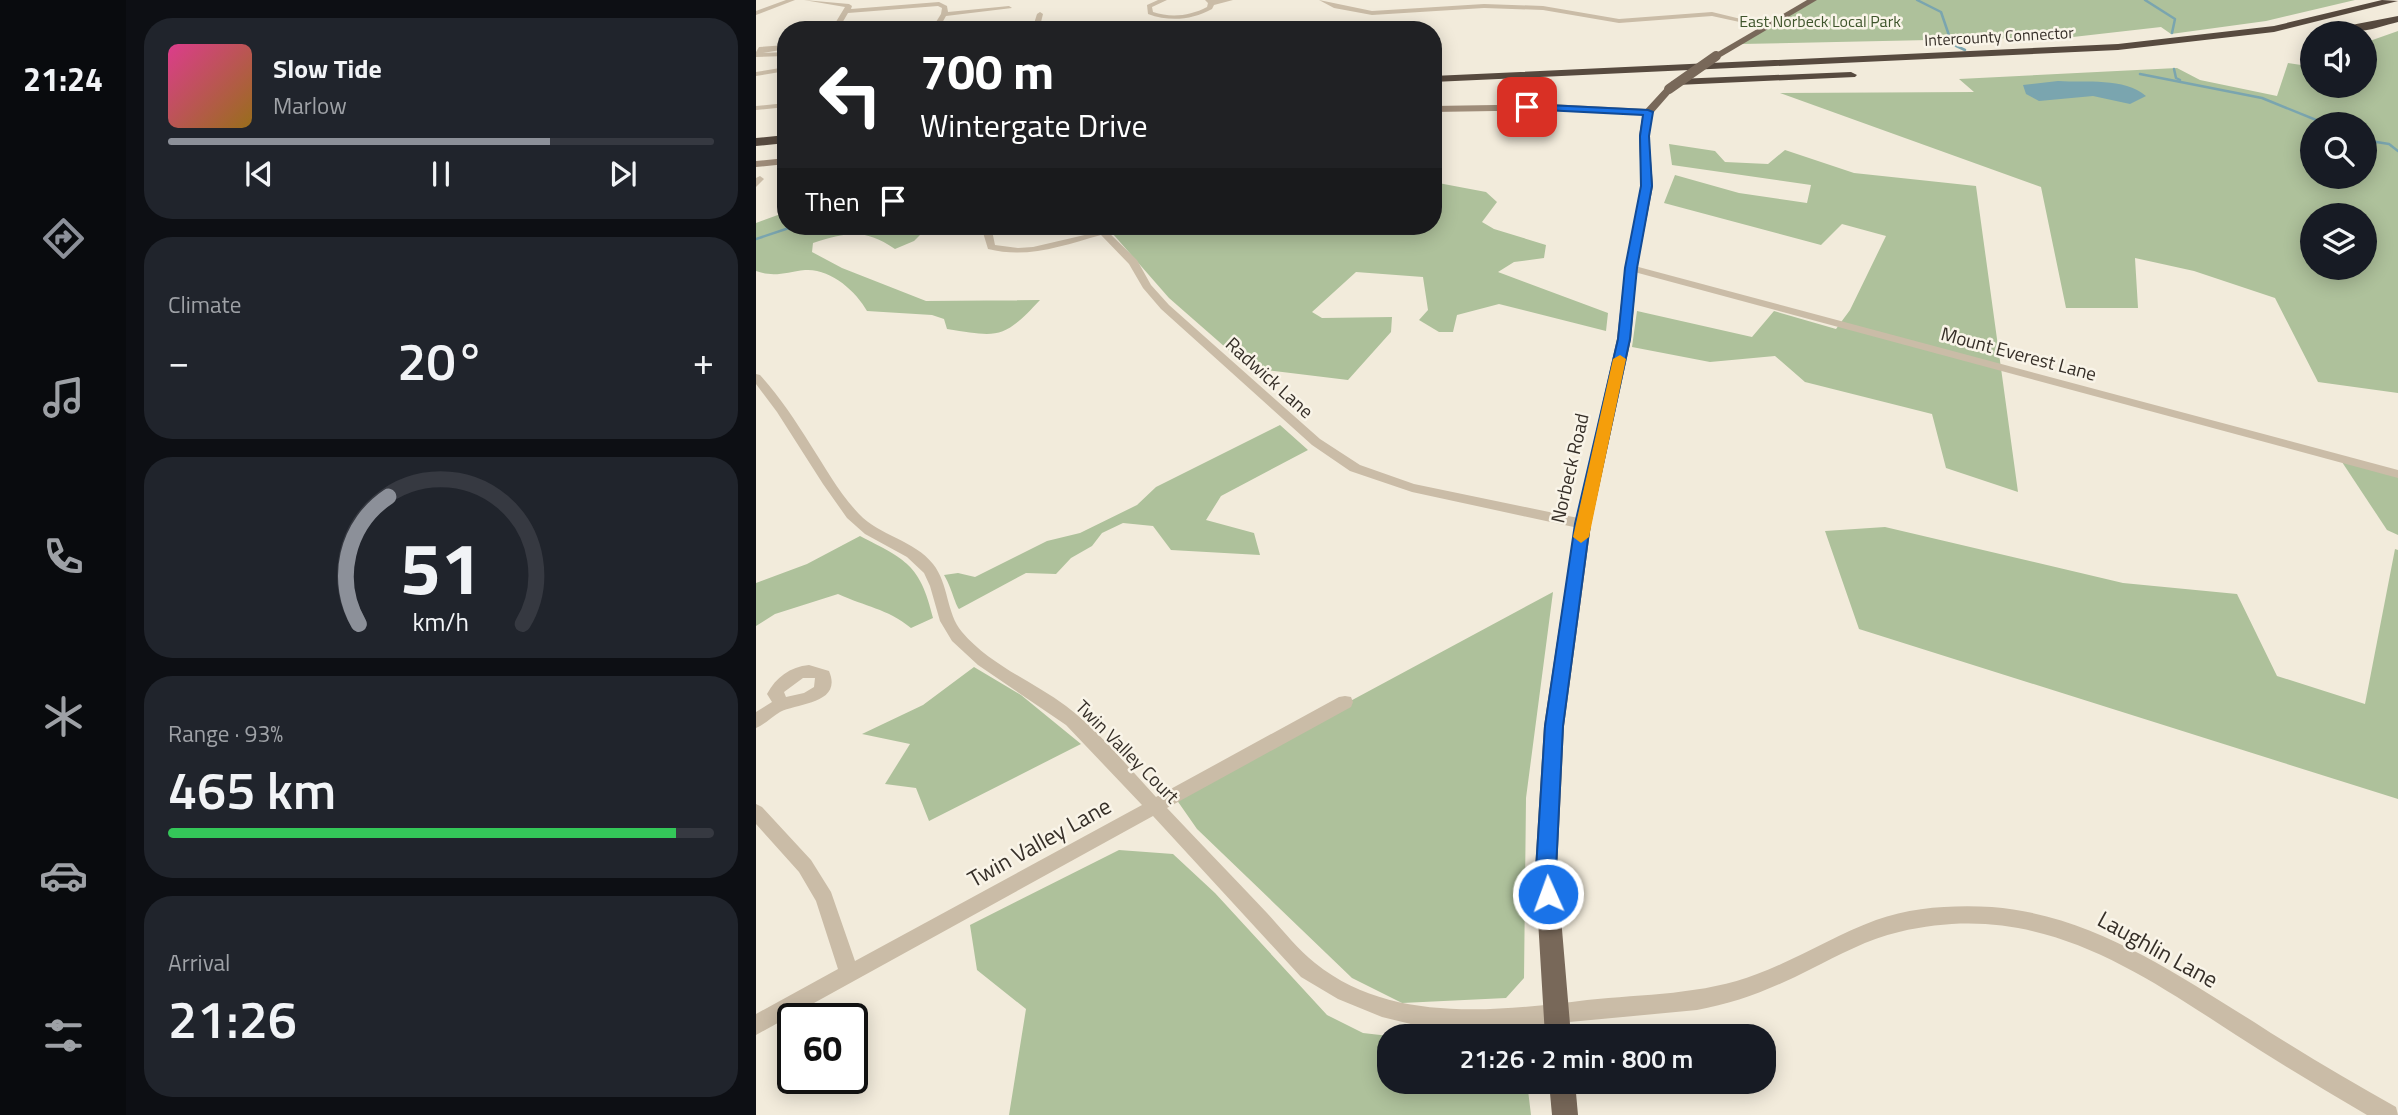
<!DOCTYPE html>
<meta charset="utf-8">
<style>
:root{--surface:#171b24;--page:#20242c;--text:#f1f3f6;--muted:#9ea1a6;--line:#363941;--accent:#8c9099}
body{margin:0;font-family:"Titillium Web",sans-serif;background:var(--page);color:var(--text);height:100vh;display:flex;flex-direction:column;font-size:26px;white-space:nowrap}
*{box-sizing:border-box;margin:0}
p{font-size:23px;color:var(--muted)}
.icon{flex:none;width:38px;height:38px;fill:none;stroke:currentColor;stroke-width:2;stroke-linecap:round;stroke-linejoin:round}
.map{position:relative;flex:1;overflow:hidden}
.drawer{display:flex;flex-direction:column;gap:18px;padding:18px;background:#0d0f14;width:630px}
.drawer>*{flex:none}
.top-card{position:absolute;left:21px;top:21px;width:665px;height:214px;border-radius:28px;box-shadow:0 4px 18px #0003;background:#202124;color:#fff;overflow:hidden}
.controls{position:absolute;left:1544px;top:21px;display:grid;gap:14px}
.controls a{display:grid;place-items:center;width:77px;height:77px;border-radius:50%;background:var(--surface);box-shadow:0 4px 18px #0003;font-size:35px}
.speed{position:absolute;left:21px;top:1003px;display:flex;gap:14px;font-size:35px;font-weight:700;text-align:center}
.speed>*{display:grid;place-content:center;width:91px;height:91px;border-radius:50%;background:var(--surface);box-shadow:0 4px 18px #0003;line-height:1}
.speed .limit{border:4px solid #111;border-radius:10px;background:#fff;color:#111}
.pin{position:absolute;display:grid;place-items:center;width:60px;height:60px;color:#fff;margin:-30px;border-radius:14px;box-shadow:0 4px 10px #0006}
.me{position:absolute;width:77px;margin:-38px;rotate:358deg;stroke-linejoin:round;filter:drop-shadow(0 0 5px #0008)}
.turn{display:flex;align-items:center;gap:24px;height:147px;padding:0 28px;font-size:32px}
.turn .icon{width:91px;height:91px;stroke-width:2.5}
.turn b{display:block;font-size:49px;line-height:60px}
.then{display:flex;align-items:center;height:66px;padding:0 28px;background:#0003;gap:14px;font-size:26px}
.big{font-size:52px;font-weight:600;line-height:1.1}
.drawer .tile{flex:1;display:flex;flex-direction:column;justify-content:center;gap:10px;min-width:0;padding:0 24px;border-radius:28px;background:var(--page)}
.drawer .dial{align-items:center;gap:0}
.dial svg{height:182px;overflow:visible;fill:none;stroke:var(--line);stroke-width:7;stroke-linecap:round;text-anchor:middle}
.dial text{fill:var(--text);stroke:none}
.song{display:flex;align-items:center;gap:21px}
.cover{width:84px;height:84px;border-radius:10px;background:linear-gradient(135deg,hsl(330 70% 55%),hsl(40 70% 35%))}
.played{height:7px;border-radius:4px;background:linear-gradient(90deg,var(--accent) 70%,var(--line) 70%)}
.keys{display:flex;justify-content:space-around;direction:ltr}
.heat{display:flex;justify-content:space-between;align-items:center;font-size:38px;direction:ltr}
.charge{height:10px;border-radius:5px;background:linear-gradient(90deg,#34c759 93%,var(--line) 0)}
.trip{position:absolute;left:621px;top:1024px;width:399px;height:70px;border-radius:28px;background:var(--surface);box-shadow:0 4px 18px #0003;font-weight:600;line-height:70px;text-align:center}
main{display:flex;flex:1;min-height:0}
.tabs{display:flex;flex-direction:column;width:126px;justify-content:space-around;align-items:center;background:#090b0e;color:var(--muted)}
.tabs .icon{width:49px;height:49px}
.tabs .active{color:var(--accent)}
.tabs b{font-size:32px;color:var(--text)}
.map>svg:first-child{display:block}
.green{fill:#aec19b;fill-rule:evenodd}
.water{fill:#7aa5af}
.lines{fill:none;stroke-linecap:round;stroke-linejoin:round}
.stream{stroke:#7aa5af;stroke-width:2.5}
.street{fill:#cabca7;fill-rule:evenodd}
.secondary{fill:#9e8c79;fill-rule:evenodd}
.primary{fill:#786859;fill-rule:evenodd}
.highway{fill:#574a3f;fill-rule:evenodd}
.primary-bridge{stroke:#786859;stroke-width:10}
.route{fill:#1a73e8;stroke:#114b97;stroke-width:2}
.slow{fill:#f59e0b}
.labels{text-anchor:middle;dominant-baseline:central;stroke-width:5;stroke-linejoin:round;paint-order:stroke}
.far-park-label{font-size:16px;fill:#3f552c;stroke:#f9f4e8}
.far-street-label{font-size:16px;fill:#362f28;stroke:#f9f4e8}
.street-label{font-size:19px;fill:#362f28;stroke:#f9f4e8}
.near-street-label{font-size:23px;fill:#362f28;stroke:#f9f4e8}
</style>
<main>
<nav class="tabs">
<b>21:24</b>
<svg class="icon active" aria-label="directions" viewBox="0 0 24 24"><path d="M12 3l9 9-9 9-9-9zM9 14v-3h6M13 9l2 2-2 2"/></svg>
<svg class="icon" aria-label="music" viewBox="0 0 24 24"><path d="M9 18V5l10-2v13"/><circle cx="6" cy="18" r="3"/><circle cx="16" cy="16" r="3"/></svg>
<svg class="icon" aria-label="phone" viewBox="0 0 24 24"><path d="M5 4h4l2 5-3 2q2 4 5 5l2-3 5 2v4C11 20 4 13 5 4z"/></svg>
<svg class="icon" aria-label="climate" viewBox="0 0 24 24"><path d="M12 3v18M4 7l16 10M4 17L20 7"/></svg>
<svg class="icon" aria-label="car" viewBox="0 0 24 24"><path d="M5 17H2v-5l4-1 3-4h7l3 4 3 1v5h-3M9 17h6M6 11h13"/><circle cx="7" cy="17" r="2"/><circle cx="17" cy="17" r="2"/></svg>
<svg class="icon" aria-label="filters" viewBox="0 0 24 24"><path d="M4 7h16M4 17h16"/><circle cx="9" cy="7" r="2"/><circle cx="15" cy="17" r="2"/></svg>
</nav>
<section class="drawer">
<div class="tile">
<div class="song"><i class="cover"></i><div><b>Slow Tide</b><p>Marlow</p></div></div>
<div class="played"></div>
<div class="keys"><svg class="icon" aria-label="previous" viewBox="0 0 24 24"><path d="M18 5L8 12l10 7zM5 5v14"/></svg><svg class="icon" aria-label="pause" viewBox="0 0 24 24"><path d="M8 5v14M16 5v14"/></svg><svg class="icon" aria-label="next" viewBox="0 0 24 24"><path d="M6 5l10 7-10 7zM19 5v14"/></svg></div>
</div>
<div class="tile"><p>Climate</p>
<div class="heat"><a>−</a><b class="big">20°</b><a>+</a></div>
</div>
<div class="tile dial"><svg viewBox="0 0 100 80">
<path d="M14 69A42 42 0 1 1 86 69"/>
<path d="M14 69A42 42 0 0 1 27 13" stroke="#8c9099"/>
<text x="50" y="56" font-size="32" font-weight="700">51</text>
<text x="50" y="72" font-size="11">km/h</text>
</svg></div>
<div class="tile"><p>Range · 93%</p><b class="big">465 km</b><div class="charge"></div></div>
<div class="tile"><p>Arrival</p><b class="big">21:26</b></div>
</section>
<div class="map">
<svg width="1642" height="1115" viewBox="0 0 1642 1115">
<rect width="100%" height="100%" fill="#f2ebdb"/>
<g class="green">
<path d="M1057,0H1599L1510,21L1415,34L1405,27L1317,37L984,44Z"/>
<path d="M1642,31V393L1562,382L1519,298L1438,271L1379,258L1382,308H1310L1285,187L1024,93L1218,92L1203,79L1421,68L1444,80L1521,96L1532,63L1545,65L1556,61V86H1608V43ZM1556,124H1608V177H1556ZM1556,215H1608V268H1556Z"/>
<path d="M913,144L959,151L969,162L1012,164L1029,150L1098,173L1220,186L1262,492L1190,468L1176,414L1049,382L1019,356L954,362L876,347L881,311L996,337L1018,311L1080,329L1094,310L1130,236L1086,224L1065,245L908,203L919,175L983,193L1051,203L1055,185L916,165Z"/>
<path d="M677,182L730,192L741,202L726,222L738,229L790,245L788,258L758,262L742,272L852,313L850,331L743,304L701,315L697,332H683L663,320L672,310L667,277L600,272L556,312L566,318L636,317L635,332L592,380L493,368L413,298L350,226H677Z"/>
<path d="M30,212V226H173L158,241L139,249C108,228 92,232 57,243L56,252L86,268L170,301L284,300C247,340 242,337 191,329L188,319L176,315L111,311C100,291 74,268 49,270C30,272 19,278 0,271V223Z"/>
<path d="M524,425L552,450L465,496L450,520L498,533L504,555L415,550L397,526L367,523L346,533L336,546L315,558L300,574L270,573L203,609C199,604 195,586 188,575L202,573L219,577L291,541L324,533L381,505L400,487Z"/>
<path d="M1586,462L1642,477V535L1631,530Z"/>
<path d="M1129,527L1367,583L1481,594L1521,676L1609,704L1639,549L1642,550V799L1103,629L1069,531Z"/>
<path d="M104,536C150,560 164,564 177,618L155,628C130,608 110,607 82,594L19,614L0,626V583L51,564Z"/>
<path d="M797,592L770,798L768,978L750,998L646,1003L596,978L441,829L418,796Z"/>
<path d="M218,667L265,695L325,744L173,821L160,788L129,784L154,744L106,734L167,705Z"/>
<path d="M363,850L417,854L459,893L571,1015L607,1033L633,1036L634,1082H771L775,1115H253L270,1009L221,970L214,925Z"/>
</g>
<path class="water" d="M1302,81C1330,83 1368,77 1390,96L1374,104L1337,96L1283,101L1270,94L1267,85Z"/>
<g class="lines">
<g class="stream">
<path d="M1161,0L1185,12L1196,44L1209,50"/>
<path d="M1389,0L1419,19L1416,33"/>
<path d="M1418,69L1420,78L1424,80"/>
<path d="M1384,74L1506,98L1570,124"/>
<path d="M1608,140L1633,144L1642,151"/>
<path d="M0,239L39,226"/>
</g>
<g class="street">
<path d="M30,0H39L0,15V11Z"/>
<path d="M48,0L93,4L96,6L95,9L183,2L191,6L192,12L253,6L256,8L190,16L182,30H175L185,14L186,8L182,6L92,13L82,30H75L89,7Z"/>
<path d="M402,0H411L396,7L397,12C415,18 434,16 451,7L452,3L449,0H477L458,5L456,9C436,20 414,22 392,14L391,5Z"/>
<path d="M563,0L616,11L728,4L787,6L863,19L956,12L1014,26L1011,28L956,16L863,23L787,10L728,8L616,15L578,8Z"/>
<path d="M284,12L287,14L283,30H276L281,14Z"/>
<path d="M30,45V49L7,53L30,52V56L0,57V52L3,47Z"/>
<path d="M30,67V71L0,76V72Z"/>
<path d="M30,103V107L0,110V106Z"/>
<path d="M4,176L8,179L0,187V178Z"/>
<path d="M225,226H235L239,245L262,248L277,247L350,230L381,260L395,285L413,305L564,439L604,465L658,484L827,519L834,524L827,529L656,492L594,471L556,445L405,309L387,288L373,264L345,235C306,246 271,259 232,249Z"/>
<path d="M875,265L1642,470V478L871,270V266Z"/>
<path d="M0,374L4,375C23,396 39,420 54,444C69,467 83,493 103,514C124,536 158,540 177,564C193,584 190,613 206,632C234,665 276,681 310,706C344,732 371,766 400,797L583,697L589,696L595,697L597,702L595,707L411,808C444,843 478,878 511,913C526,929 541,949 559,963C634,1024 742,1011 831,1000C888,994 947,995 1001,974C1042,959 1079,935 1120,920C1157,907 1197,905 1236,907C1335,915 1416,971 1498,1022C1544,1052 1592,1080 1640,1107L1642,1115H1611C1567,1089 1523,1063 1480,1035C1373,965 1278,900 1143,932C1112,939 1083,955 1055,969C1018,988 981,1003 941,1010L740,1029L701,1030L663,1026L626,1017L582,999L545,977L397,816L0,1035V1014L82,969L60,901L43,872L0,824V804L6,807L55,860L75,892L99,961L386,805L310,725L222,665L196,641L184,621L174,586L168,573L151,557L109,534L91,518L67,484L21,412L0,384Z"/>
<path d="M53,665L73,671C87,704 42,703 24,712C16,717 9,724 0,728V712L16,702L11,694C20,677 34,667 53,665ZM47,678H59L58,687L48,693L30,697L28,692Z"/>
</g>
<g class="secondary">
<path d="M793,104L892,109L897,112L892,115L793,110L677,112V106Z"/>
<path d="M30,158V164L0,167V161Z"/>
</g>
<g class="primary">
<path d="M1051,0H1061L963,58L955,56Z"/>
<path d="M910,87L918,89L897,113L893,136L897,186L881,268L875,339L835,524L808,726L801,870L815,1036H789L779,870L788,726L819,524L861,339L869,268L885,186L883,136L887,112Z"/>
<path d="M793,1082H819L822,1115H796Z"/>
</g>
<g class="highway">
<path d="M1626,0L1642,1L1518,32L1362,50L677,82V76L1362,44L1518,26Z"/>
<path d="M1642,16V22C1625,26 1600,37 1585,27Z"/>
<path d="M1095,72L1101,75L1099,77L921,85L915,82L921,79Z"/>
<path d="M30,135V143L0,146V138Z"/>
</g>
<path class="primary-bridge" d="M913,89L960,56"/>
</g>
<path class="route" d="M771,104L892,110L897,112L893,136L896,186L881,268L874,339L834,524L807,726L800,870L802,894L799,901L792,904L784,901L780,870L789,726L819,524L862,339L869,268L885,186L884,136L887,115L768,109Z"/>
<path class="slow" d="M864,355L870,359L833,537L825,543L817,537L857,359Z"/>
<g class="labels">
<g class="far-park-label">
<text x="1064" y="21">East Norbeck Local Park</text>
</g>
<g class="far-street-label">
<text transform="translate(1243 36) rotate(-3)">Intercounty Connector</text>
</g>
<g class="street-label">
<text transform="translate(1263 353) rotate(15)">Mount Everest Lane</text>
<text transform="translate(514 377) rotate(42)">Radwick Lane</text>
<text transform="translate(813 468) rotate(-77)">Norbeck Road</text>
<text transform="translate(372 751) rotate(45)">Twin Valley Court</text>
</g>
<g class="near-street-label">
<text transform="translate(283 842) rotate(-29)">Twin Valley Lane</text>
<text transform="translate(1402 949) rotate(29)">Laughlin Lane</text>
</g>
</g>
</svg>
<div class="controls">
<a><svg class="icon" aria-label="sound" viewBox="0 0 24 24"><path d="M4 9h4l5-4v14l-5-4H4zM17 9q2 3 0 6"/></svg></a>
<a><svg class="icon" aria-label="search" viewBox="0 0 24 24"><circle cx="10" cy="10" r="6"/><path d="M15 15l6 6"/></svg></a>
<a><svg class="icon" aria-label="layers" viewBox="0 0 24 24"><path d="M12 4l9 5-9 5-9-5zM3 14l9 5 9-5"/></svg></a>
</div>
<div class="speed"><div class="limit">60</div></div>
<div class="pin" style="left:771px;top:107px;background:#d93025"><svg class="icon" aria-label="arrive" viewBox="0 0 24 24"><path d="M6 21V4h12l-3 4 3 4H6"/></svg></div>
<svg class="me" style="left:792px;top:894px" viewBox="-20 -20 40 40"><circle r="17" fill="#1a73e8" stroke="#fff" stroke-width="3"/><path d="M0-11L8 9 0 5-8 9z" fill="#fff"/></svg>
<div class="trip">21:26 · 2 min · 800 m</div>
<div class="top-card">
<div class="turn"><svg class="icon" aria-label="left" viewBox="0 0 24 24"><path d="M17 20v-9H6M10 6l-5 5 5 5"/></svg><div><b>700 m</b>Wintergate Drive</div></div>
<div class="then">Then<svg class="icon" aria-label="arrive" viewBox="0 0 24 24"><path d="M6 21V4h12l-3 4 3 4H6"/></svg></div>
</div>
</div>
</main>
